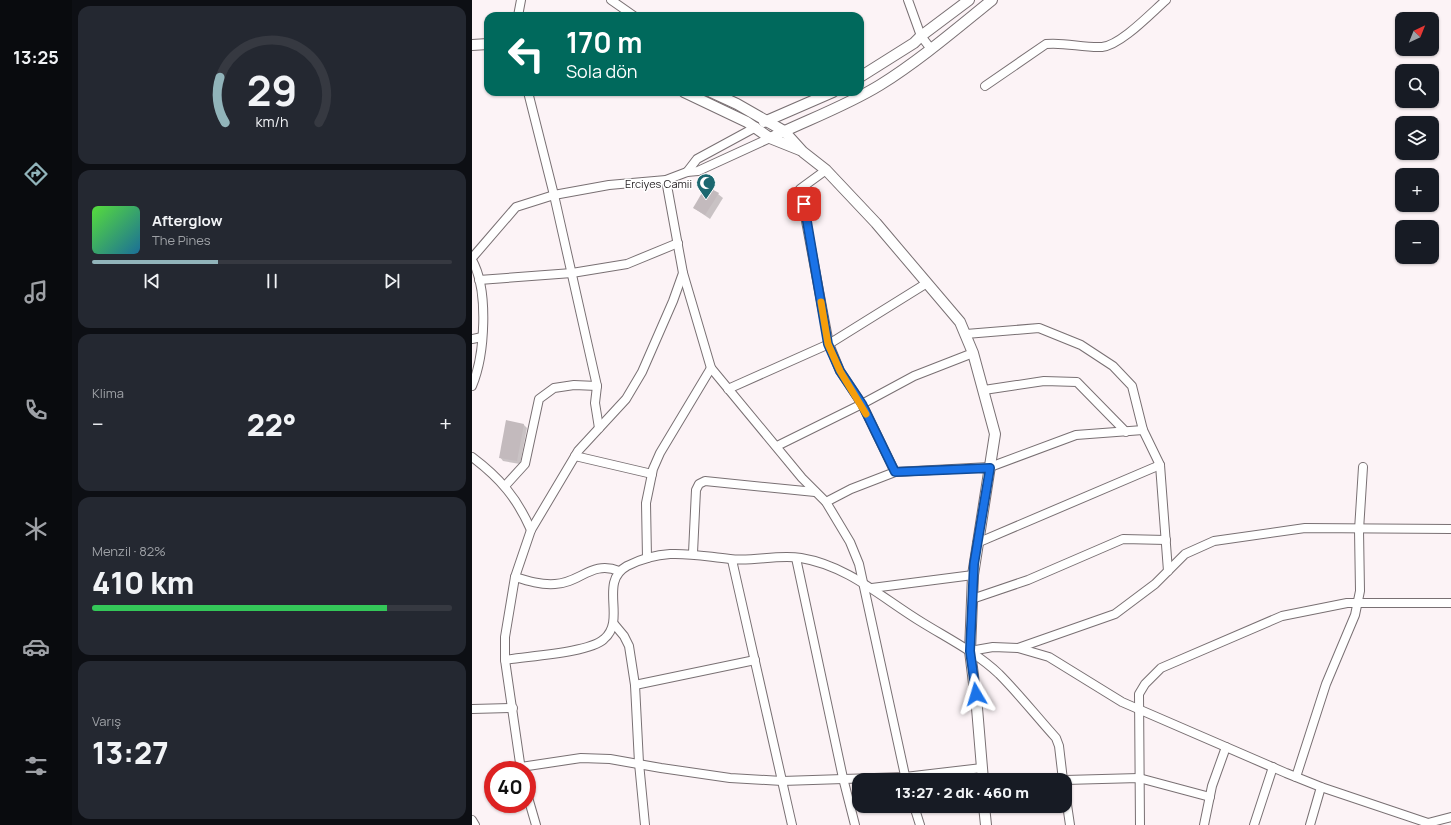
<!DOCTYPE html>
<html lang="tr">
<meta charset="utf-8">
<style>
:root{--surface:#171b24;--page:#242831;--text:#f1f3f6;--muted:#9ea1a6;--line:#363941;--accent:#91b4ba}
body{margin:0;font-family:Manrope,sans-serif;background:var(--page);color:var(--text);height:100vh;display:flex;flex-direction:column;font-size:15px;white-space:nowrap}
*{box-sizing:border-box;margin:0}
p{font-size:13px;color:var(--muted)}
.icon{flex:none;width:22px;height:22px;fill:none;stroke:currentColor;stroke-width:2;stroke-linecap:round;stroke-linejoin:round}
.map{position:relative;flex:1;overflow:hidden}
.side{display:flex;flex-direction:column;gap:6px;padding:6px;background:#0d0f14;width:400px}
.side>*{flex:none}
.top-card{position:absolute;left:12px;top:12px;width:380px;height:84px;border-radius:12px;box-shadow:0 1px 3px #0004;background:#00695c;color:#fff;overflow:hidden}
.needle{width:26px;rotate:43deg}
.fabs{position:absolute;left:923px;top:12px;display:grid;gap:8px}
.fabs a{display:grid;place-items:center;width:44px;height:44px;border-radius:8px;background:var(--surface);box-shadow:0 1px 3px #0004;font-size:20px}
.speed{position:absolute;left:12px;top:761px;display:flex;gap:8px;font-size:20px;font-weight:700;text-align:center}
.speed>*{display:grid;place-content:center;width:52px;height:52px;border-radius:50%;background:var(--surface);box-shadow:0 1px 3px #0004;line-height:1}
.speed .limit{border:6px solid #d22;background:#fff;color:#111}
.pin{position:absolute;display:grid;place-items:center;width:34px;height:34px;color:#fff;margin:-17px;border-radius:8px;box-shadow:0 2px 6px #0006}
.me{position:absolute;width:44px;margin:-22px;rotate:353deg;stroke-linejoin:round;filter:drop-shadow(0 0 3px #0008)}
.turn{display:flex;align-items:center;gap:14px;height:84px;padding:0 16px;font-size:18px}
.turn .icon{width:52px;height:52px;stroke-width:2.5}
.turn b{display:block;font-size:28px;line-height:34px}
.big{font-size:30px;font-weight:800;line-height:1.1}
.side .tile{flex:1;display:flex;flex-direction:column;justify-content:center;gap:6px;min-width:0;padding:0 14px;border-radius:12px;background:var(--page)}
.side .dial{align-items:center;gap:0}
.dial svg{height:104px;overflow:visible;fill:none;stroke:var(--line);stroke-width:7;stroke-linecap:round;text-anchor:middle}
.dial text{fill:var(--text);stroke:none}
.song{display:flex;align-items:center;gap:12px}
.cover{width:48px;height:48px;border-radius:6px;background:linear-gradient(135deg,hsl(110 70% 55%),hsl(200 70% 35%))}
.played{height:4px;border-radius:2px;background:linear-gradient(90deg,var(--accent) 35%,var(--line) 35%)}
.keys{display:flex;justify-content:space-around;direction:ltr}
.heat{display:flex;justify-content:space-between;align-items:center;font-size:22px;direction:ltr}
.charge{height:6px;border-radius:3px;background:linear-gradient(90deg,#34c759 82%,var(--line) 0)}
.trip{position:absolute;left:380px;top:773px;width:220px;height:40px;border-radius:12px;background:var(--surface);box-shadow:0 1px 3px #0004;font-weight:800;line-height:40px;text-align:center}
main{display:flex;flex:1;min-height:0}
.tab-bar{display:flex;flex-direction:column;width:72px;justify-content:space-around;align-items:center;background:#090b0e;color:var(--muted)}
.tab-bar .icon{width:28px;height:28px}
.tab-bar .selected{color:var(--accent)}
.tab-bar b{font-size:18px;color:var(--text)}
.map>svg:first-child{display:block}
.shadow{fill:#0003}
.building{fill:#c3babd}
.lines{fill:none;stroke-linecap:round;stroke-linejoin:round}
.minor-casing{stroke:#797073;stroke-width:10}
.tertiary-casing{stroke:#797073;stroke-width:12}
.minor{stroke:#fff;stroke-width:8}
.tertiary{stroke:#fff;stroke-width:10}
.route-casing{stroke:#114b97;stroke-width:10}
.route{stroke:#1a73e8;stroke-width:7}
.slow{stroke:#f59e0b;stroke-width:7}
.labels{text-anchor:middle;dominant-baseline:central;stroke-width:3;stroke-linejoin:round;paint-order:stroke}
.poi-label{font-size:11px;fill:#221e20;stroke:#fff;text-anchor:end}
</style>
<main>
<nav class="tab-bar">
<b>13:25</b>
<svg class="icon selected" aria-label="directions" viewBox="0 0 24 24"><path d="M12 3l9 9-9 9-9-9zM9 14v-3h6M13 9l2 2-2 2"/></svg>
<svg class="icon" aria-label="music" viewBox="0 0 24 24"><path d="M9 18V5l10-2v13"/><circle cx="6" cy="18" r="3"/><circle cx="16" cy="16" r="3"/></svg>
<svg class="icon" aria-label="phone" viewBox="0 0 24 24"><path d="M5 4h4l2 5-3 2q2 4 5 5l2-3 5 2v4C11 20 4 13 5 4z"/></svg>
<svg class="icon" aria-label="climate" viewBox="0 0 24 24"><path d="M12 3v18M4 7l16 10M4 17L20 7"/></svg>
<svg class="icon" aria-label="car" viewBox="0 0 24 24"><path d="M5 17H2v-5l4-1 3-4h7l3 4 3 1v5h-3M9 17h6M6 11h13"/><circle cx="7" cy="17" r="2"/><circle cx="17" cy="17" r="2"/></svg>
<svg class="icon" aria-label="filters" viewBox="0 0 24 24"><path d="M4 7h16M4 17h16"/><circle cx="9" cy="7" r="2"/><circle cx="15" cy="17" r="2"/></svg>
</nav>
<section class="side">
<div class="tile dial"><svg viewBox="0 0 100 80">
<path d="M14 69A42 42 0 1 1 86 69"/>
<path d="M14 69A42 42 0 0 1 10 34" stroke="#91b4ba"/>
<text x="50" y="56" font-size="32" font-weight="700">29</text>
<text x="50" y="72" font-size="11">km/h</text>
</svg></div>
<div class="tile">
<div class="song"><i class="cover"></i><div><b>Afterglow</b><p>The Pines</p></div></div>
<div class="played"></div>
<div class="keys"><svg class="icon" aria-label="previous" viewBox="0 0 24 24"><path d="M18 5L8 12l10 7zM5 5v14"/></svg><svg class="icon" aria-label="pause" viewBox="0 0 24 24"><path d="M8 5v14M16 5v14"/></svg><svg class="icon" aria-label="next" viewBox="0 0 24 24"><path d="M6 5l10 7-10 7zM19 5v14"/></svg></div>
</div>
<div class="tile"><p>Klima</p>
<div class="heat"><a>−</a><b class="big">22°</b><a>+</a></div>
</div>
<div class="tile"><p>Menzil · 82%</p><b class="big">410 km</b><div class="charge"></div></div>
<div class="tile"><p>Varış</p><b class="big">13:27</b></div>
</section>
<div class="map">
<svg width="979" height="825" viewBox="0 0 979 825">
<rect width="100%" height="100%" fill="#fcf3f6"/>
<g class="shadow">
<path d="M246,194L251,198L238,219L222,208Z"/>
<path d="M35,421L52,425L55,428L48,464L31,461L28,457Z"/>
</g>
<g class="building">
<path d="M234,186L247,193L233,215L221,208Z"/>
<path d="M34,420L52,424L45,461L27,458Z"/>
</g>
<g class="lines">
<g class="minor-casing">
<g id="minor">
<path d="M139,0L162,16"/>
<path d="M436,0L449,36L459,49"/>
<path d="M46,16L49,0"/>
<path d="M513,86L574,44C593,42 611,48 630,47C649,45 679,13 694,0"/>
<path d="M56,92L82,195L125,386L123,403L127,428"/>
<path d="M354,170L328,189L357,344L368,371L390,404L423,472"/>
<path d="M215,172L225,159L284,127"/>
<path d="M0,258L44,207L82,195L137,185L194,180L215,172L226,171L298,138"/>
<path d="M0,260C17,290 13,355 0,386"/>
<path d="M211,273L239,368L330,478L354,502L378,542L387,564L434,780"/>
<path d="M7,280L100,273L155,264L206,243"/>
<path d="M494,334L567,328L609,345L641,366L660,386L671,430L688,465L696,571"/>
<path d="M0,339L10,337"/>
<path d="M256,389L357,344L455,283"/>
<path d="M512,390L572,381L605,382L654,432"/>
<path d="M305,446L390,404L442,376L501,353"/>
<path d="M103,456L180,474"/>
<path d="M0,457C28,478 45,498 59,530"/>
<path d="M33,486L53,464L67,399L82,388L102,385L125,386"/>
<path d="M354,502L379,489L423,472L518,467L604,435L671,430"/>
<path d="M505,543L688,465"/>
<path d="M221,553L224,490L227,484L233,481L343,492"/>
<path d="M175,558L174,503L181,469L188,453L239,368"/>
<path d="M324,558L371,778L383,825"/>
<path d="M260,560L320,825"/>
<path d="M43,577C56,581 69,585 83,584C108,583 120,560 147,571"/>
<path d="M400,588L501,575"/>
<path d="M500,599L556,580L651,539L694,540"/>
<path d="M142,624L152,636L157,646L163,685L167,763L173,825"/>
<path d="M546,648L643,614L683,584L713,554L742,541L833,528L979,529"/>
<path d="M498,651L521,647L546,648L577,657L650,702L814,773L849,787L956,823L979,817"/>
<path d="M33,660C56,656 117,653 132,639C155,620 126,582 155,566C193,547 219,555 258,559C281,562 306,554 329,558C377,566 411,599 451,623C477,639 505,653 527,674C547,694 565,717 584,738L587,746L591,780"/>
<path d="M163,685L283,660"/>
<path d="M0,709L41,708"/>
<path d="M49,767L109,758L138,759L189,768L258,778L310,781L433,777L510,768"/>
<path d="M49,770L33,660V637L43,577L59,530L106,451L154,399L170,372L201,301L211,273L194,180"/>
<path d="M824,777L854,684L883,615L888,591L887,530L891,467"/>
<path d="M593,780L667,778L738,797"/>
<path d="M593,791L598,825"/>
<path d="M55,794L64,825"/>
<path d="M442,806L448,825"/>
<path d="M0,820L3,825"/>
<path d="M668,825L667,694L673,684L689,668L810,616L875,603H979"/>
<path d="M732,825L740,786L754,747"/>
<path d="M782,825L801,767"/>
<path d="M838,825L849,787"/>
</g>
</g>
<g class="tertiary-casing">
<g id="tertiary">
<path d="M0,45L16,44"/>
<path d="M388,77L442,43L449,36L497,0"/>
<path d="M212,92L275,122L298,138L328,150"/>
<path d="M239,92L265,104L312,131L331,152L354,170L404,223L488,322L501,353L523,434L501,575L498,651L505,708L511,780"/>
<path d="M292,122L361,92"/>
<path d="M298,138C335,120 374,106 408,85C448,60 484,29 520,0"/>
<path d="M512,806L514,825"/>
</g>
</g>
<use href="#minor" class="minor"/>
<use href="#tertiary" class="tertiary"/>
</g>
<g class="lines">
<g class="route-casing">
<path id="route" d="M332,204L356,344L368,371L390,404L423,472L518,468L502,564L498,651L504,694"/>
</g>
<use href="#route" class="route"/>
<path class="slow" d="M349,302L356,344L368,371L394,414"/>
</g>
<defs>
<g id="mosque-pin" transform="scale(1)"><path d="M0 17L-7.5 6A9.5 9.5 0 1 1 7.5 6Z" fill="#1c6870" stroke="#fff"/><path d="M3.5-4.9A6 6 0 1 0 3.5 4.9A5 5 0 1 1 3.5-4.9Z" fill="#fff"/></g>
</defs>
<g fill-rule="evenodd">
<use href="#mosque-pin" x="234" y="183"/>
</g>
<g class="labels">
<g class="poi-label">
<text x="220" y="183">Erciyes Camii</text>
</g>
</g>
</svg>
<div class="fabs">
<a><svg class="needle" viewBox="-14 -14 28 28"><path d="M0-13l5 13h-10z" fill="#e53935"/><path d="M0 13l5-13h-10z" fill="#9ea1a6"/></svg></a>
<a><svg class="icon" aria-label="search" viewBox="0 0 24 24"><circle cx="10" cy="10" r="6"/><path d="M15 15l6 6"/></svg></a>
<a><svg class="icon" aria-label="layers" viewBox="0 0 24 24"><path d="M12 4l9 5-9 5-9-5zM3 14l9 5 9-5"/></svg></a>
<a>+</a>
<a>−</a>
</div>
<div class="speed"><div class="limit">40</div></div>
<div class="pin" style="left:332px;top:204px;background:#d93025"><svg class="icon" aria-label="arrive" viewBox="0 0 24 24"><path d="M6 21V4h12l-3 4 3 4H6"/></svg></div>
<svg class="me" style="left:504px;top:694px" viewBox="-20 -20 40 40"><path d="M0-17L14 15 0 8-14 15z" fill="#1a73e8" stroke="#fff" stroke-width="4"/></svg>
<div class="trip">13:27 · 2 dk · 460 m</div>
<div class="top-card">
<div class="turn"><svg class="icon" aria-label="left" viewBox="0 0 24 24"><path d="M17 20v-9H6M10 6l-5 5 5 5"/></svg><div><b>170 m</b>Sola dön</div></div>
</div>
</div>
</main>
